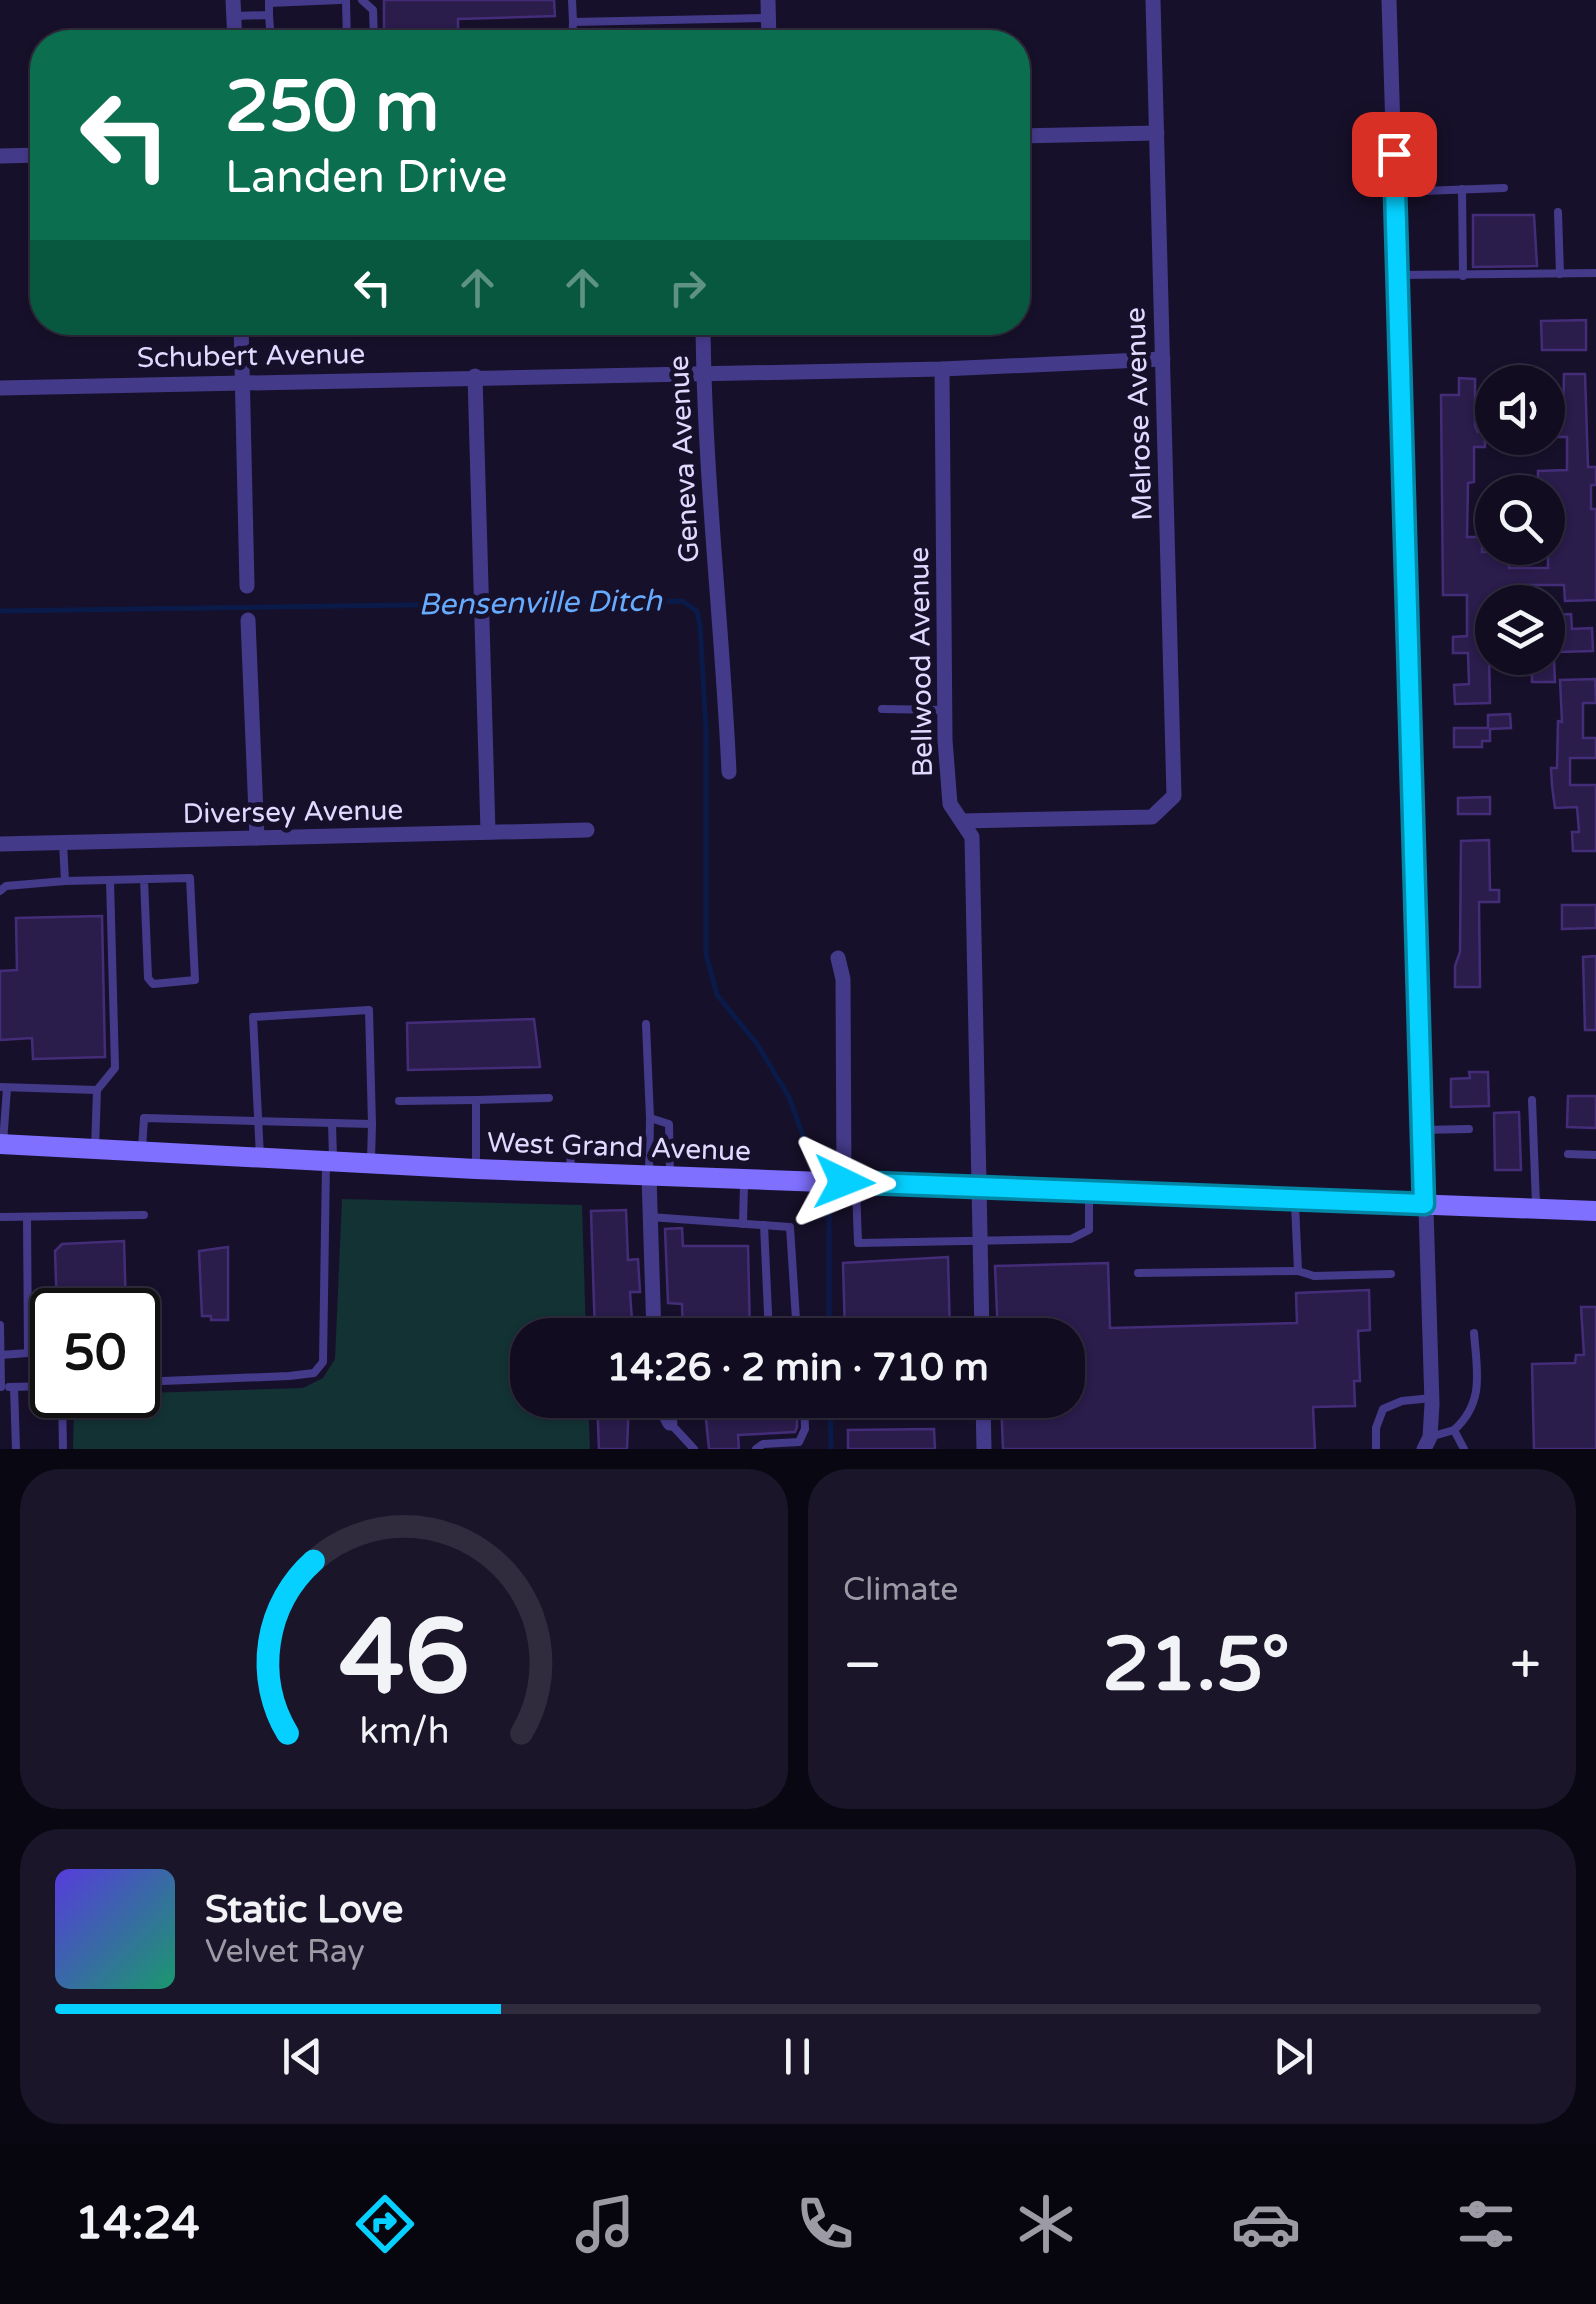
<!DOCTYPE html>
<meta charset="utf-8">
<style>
:root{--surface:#110c20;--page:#1a1529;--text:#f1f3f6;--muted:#9c9ba5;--line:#302c3e;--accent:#05d0ff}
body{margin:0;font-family:"Varela Round",sans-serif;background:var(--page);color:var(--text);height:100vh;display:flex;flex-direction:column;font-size:38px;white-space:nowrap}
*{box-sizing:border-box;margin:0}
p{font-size:32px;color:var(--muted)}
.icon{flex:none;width:55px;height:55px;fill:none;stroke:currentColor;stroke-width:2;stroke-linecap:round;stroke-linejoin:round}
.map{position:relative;height:1449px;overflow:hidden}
.details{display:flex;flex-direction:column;gap:20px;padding:20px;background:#090712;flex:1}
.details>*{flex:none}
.hud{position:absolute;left:30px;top:30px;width:1000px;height:305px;border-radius:40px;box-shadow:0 2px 8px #0004,0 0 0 2px var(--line);background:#0b6e4f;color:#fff;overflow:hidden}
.fabs{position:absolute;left:1475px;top:365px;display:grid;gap:20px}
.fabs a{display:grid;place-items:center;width:90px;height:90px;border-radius:50%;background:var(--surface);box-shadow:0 2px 8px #0004,0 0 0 2px var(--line);font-size:50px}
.speed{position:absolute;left:30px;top:1288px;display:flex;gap:20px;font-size:50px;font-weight:700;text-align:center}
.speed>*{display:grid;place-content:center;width:130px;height:130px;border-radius:50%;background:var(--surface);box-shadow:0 2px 8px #0004,0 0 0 2px var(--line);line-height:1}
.speed .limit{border:5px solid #111;border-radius:15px;background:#fff;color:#111}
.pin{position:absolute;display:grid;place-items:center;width:85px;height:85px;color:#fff;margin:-42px;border-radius:20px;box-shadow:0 5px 15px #0006}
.me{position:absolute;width:110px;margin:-55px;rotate:92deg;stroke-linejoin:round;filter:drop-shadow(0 0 8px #0008)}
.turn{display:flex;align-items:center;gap:35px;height:210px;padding:0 30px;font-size:45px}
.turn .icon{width:130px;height:130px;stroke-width:2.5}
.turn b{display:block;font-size:70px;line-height:85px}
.lanes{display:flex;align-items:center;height:95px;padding:0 30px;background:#0003;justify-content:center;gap:50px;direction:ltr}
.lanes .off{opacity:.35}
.big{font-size:75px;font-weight:800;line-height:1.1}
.details .tile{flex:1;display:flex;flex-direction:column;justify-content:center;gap:15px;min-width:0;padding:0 35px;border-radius:40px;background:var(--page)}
.details .dial{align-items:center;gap:0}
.dial svg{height:260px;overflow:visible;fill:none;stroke:var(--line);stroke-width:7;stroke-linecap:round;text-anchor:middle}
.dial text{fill:var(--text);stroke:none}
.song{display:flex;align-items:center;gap:30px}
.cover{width:120px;height:120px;border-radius:15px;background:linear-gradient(135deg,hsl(250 70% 55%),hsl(160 70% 35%))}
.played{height:10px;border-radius:5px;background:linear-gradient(90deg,var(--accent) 30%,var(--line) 30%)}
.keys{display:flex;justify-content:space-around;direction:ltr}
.heat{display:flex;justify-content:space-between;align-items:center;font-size:55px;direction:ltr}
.details .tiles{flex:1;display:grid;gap:20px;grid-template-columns:1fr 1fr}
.tile:last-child{grid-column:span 2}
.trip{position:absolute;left:510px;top:1318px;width:575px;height:100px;border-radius:40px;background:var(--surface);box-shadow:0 2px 8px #0004,0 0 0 2px var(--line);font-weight:800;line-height:100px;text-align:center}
.tabs{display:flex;height:160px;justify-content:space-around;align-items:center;background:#07050d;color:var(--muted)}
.tabs .icon{width:70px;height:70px}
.tabs .on{color:var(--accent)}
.tabs b{font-size:45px;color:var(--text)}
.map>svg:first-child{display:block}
.green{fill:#133234}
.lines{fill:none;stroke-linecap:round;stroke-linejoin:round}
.stream{stroke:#0a1b49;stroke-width:5}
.building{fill:#2a1c4b;stroke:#432d78;stroke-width:2.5}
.service{stroke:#443a8a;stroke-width:8}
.minor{stroke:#443a8a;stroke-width:15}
.secondary{stroke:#8070ff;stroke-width:20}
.route-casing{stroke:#0387a6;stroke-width:25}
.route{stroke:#05d0ff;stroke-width:18}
.labels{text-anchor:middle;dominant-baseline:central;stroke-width:10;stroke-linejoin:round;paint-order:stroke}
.street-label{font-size:28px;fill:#e1d9ff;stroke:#17102a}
.water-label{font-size:30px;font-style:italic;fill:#67abff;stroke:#17102a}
</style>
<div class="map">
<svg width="1596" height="1449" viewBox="0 0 1596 1449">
<rect width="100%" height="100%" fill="#17102a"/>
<path class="green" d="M342,1199L582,1205L586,1335H528V1400H588L590,1449H73L74,1402L83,1395L303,1388L323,1378L335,1359Z"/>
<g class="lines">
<g class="stream">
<path d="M0,611L682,601L697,611L700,625L706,730V954L717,995L757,1044L789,1097L806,1144"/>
<path d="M829,1210V1335"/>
<path d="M830,1400L831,1449"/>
</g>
</g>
<g class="building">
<path d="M384,0H554L555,16L458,19V42H384Z"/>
<path d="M1473,215H1534L1537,266L1473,267Z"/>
<path d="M1586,320V350H1542L1541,321Z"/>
<path d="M1564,374H1585L1588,467H1596V485H1591V509H1596V600L1565,601L1564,585H1516V602H1488L1490,703L1455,704L1454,685L1469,684L1468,653H1453V637L1467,636V595H1443L1441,395H1459V378L1475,379V426L1478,432H1485V447H1474V482L1468,483L1467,537H1482V552L1509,551V568H1548V486H1538V471L1567,470V437H1548V416H1563Z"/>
<path d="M1571,614L1572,629L1592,628L1593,651L1559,652V635H1550V615Z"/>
<path d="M1532,659H1554L1555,682H1532Z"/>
<path d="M1595,679L1596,703H1583V738H1596V758H1570V785H1596V851H1573L1572,832H1579L1577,807L1555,808L1552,786L1551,768H1557L1558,721L1562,722L1560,680Z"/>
<path d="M1510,714L1511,728L1490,729V741H1482V747H1454V728H1488V715Z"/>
<path d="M1490,797V814H1458V798Z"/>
<path d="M1489,840L1490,890H1499V902H1479L1480,987H1455V966L1460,952L1461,841Z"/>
<path d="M1562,905H1596V928L1562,929Z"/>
<path d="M102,916L105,1057L33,1059L32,1038L0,1040V971L17,970L16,918Z"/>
<path d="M1596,956V1030H1585L1583,957Z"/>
<path d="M534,1019L540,1067L408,1070L407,1023Z"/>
<path d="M1469,1072H1488L1489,1106L1451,1107V1079L1470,1078Z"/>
<path d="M1568,1096H1596V1128L1567,1127Z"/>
<path d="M1519,1112L1521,1170H1495L1494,1113Z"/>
<path d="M626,1210L628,1260L638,1259L640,1292H630L633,1335H595L591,1211Z"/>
<path d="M682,1228L683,1246H748L750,1335H683L682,1304L668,1303L665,1229Z"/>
<path d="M124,1241L126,1310H57L55,1251L62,1244Z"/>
<path d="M228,1247V1320H211V1316H202L199,1251Z"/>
<path d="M948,1257L950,1335H845L843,1263Z"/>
<path d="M1108,1263L1110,1328L1297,1323L1296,1293L1369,1290L1370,1330L1358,1331L1360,1381H1354L1355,1406L1313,1407L1315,1449H1003L1001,1400H1068V1335H998L995,1266Z"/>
<path d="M1581,1307H1596V1449H1534L1532,1364L1575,1363L1576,1355H1584Z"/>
<path d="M597,1400H629L627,1449H599Z"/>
<path d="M704,1400H797V1427L795,1432L738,1435L739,1449H709Z"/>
<path d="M934,1429L935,1449H848V1430Z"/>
</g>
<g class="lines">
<g class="service">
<path d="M346,0L347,42"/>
<path d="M362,0L373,10L374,42"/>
<path d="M572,0L573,22L767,18"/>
<path d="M269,3L340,0"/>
<path d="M269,15L271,42"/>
<path d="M234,16L269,15V0"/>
<path d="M499,42V37L537,36L538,42"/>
<path d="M572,42L573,22"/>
<path d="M1462,189L1463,276"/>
<path d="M1395,192L1504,188"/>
<path d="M1558,212L1560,274"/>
<path d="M1397,275L1596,273"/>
<path d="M882,709L945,710"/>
<path d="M65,881C107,880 148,879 190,878L195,980L153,984L148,978L144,879"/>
<path d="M0,891L6,886L65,881L63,843"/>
<path d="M646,1024L650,1118"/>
<path d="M0,1087L97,1090"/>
<path d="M1532,1100L1536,1204"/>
<path d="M399,1101L476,1100"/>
<path d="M332,1123L333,1158"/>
<path d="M1422,1130L1469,1129"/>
<path d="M569,1134L571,1169"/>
<path d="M3,1143L7,1088"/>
<path d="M95,1149L97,1090L115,1068L110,880"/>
<path d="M142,1149L144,1118L372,1124L371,1160"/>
<path d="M1568,1154L1596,1155"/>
<path d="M260,1157L253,1017L369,1010L372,1124"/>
<path d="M476,1165V1100L549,1098"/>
<path d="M649,1175L650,1118L669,1124L670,1173"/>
<path d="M856,1187L858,1243L1071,1239L1089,1230V1194"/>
<path d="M1295,1204L1298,1271L1314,1276L1391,1274"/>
<path d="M0,1217L144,1215"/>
<path d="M650,1217L790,1227L797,1335"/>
<path d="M743,1224L744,1183"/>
<path d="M764,1225L769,1335"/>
<path d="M1138,1273L1298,1271"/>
<path d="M0,1325L1,1387"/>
<path d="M28,1353L52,1362"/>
<path d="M138,1354H147"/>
<path d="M0,1355L28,1353L27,1217"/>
<path d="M138,1382L289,1376L314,1373L323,1362L326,1163"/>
<path d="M9,1387L52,1386"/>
<path d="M14,1387L16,1449"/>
<path d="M62,1395L63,1449"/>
<path d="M670,1423L694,1449"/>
<path d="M1454,1430C1485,1402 1477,1371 1474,1333"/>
<path d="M1430,1437L1454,1430L1464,1449"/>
<path d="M756,1449L763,1444L799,1442L805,1429L804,1400"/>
<path d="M1376,1449V1428L1383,1409L1402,1401L1432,1398"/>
</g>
<g class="minor">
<path d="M233,0L235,42"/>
<path d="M768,0L769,42"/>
<path d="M1389,0L1432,1404L1430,1437L1424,1449"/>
<path d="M1018,136L1157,133"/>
<path d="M0,156L42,155"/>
<path d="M241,322L247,586"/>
<path d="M703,322C704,473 722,621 729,772"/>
<path d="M942,369L945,740L950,804L972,837L982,1335"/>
<path d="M475,376L488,832"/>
<path d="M0,388L942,369L1163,359"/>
<path d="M248,620L257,838"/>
<path d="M962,821L1152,817L1174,796L1153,0"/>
<path d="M0,844L587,830"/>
<path d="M838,958L843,979L844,1183"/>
<path d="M649,1176L654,1335"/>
<path d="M658,1400L670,1423"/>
<path d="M983,1400L984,1449"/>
</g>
<path class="secondary" d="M0,1144L476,1169L1596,1211"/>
</g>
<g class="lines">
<g class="route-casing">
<path id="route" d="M844,1182L1424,1204L1394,154"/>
</g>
<use href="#route" class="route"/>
</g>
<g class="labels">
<g class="street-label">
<text transform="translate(251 356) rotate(-1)">Schubert Avenue</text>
<text transform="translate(1139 414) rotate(-92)">Melrose Avenue</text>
<text transform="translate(684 459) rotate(-93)">Geneva Avenue</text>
<text transform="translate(921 662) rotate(-91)">Bellwood Avenue</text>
<text transform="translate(293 812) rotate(-1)">Diversey Avenue</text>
<text transform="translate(619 1147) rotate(2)">West Grand Avenue</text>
</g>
<g class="water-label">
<text transform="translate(540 603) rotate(-1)">Bensenville Ditch</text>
</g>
</g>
</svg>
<div class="fabs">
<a><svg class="icon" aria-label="sound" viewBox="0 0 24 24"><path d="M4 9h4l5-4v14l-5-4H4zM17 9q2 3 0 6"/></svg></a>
<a><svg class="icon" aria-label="search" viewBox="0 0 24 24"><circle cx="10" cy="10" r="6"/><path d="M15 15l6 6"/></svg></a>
<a><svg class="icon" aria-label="layers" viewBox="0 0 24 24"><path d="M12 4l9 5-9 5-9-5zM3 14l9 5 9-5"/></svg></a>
</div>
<div class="speed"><div class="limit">50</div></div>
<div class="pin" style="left:1394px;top:154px;background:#d93025"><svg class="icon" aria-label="arrive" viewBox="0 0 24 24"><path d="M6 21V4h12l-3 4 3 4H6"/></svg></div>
<svg class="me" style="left:844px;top:1182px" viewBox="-20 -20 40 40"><path d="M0-17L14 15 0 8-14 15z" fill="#05d0ff" stroke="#fff" stroke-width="4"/></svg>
<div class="trip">14:26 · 2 min · 710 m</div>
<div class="hud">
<div class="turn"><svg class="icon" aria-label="left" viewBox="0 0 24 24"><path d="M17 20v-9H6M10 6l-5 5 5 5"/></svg><div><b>250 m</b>Landen Drive</div></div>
<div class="lanes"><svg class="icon" aria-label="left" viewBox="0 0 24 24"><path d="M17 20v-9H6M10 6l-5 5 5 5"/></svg><svg class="icon off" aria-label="ahead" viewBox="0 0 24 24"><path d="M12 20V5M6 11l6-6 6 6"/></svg><svg class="icon off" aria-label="ahead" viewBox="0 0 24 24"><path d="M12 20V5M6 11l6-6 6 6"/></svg><svg class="icon off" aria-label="right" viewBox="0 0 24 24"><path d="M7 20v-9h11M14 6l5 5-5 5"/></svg></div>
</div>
</div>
<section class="details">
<div class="tiles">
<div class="tile dial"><svg viewBox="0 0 100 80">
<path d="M14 69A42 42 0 1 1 86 69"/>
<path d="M14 69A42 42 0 0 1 22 16" stroke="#05d0ff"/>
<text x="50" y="56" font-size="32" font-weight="700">46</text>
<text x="50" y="72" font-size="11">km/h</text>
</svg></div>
<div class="tile"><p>Climate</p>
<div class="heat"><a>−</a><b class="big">21.5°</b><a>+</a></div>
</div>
<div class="tile">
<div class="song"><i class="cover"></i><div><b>Static Love</b><p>Velvet Ray</p></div></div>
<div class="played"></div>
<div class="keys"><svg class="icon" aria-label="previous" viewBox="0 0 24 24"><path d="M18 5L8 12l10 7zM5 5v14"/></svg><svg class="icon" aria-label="pause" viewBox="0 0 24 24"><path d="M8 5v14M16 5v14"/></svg><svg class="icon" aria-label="next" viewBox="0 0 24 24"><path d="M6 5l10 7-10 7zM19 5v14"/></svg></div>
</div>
</div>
</section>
<nav class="tabs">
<b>14:24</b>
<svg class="icon on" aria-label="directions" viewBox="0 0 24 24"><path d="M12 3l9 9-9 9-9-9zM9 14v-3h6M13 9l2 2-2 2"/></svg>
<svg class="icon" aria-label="music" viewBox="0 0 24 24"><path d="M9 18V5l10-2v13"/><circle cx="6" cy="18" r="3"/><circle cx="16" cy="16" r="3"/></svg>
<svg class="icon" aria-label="phone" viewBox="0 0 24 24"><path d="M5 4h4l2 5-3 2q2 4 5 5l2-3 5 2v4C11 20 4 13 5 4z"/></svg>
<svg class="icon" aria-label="climate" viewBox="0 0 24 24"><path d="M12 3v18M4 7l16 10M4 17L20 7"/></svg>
<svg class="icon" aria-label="car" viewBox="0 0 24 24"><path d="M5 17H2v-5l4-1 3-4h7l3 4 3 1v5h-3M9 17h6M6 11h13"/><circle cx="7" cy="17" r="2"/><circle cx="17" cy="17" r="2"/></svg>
<svg class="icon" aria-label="filters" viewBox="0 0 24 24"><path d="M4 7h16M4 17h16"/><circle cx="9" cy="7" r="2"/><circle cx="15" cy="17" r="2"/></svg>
</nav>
